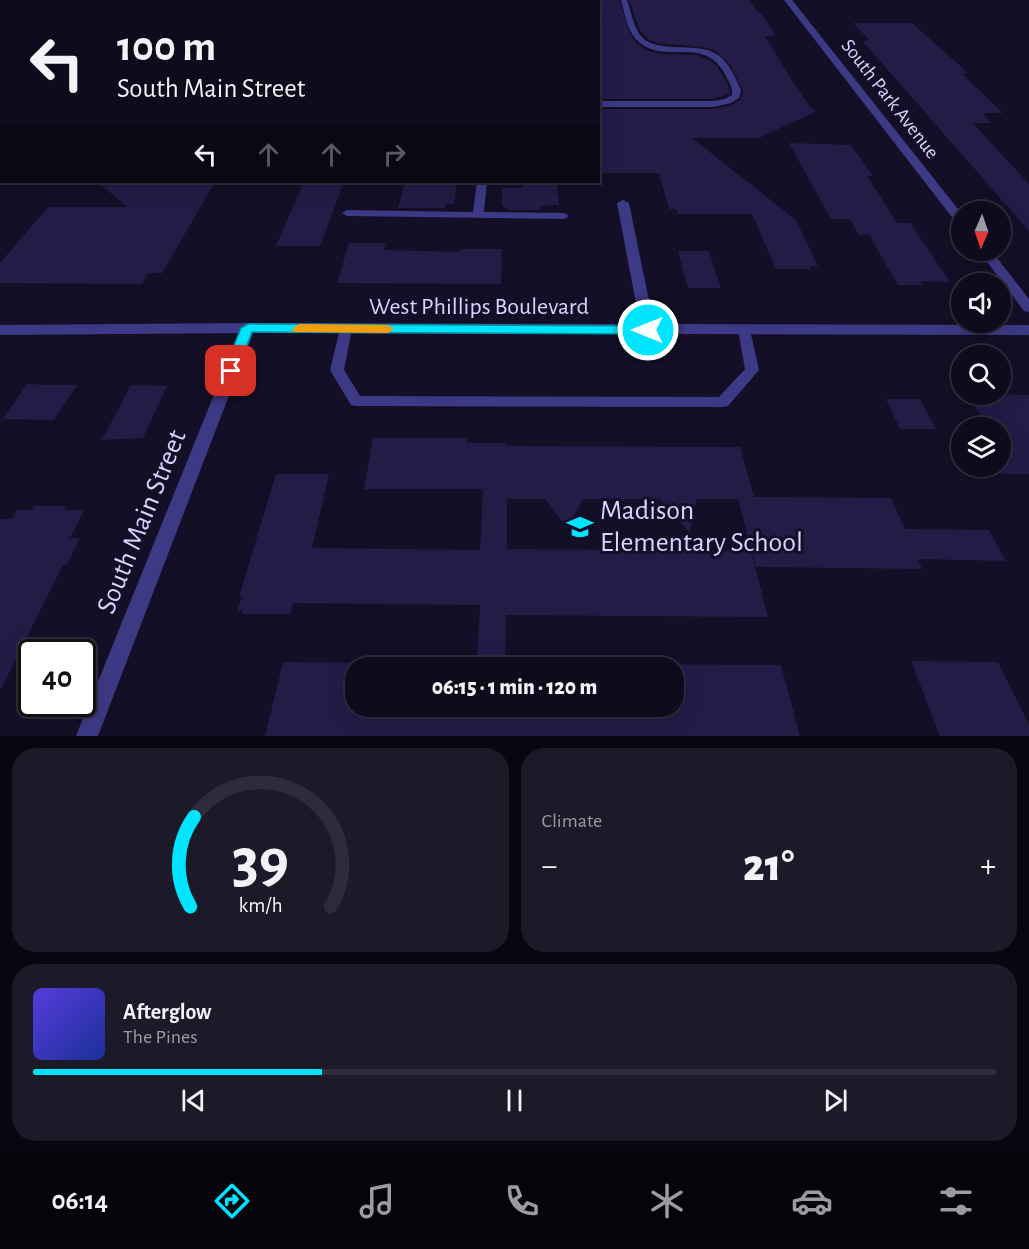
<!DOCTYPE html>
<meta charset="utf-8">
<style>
:root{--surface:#0e0b1c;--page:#1c1929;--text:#f1f3f6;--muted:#9b9ba3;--line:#2e2b3b;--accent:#00e5ff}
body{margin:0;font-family:"Alegreya Sans",sans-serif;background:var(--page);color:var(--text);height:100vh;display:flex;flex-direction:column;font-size:22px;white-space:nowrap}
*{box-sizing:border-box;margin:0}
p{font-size:20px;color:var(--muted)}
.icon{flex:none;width:33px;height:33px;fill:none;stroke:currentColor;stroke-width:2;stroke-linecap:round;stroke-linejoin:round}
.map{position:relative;height:736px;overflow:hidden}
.panel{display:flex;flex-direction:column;gap:12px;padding:12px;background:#08060f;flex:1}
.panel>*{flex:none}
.top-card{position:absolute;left:0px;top:0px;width:600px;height:183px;box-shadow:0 6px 24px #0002,0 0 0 2px var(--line);background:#0e0b1c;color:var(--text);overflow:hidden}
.needle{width:39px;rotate:182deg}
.fabs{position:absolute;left:951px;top:201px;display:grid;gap:12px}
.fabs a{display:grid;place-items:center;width:60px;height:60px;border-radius:50%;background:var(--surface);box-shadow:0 6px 24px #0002,0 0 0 2px var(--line);font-size:30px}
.speed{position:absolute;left:18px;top:639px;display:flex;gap:12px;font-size:30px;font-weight:700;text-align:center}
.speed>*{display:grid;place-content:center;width:78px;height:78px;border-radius:50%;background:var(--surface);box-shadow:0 6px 24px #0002,0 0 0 2px var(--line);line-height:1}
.speed .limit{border:3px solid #111;border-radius:9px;background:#fff;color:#111}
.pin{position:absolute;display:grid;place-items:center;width:51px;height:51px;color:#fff;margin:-26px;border-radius:12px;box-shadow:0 3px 9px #0006}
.me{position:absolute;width:66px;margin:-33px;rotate:270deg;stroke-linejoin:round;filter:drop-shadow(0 0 4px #0008)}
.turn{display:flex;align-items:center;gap:21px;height:126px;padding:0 18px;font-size:27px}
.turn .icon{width:78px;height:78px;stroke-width:2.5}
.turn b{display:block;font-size:42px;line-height:51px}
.lanes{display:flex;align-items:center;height:57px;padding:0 18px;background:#0003;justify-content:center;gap:30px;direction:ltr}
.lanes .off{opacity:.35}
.big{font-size:45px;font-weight:800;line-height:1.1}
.panel .tile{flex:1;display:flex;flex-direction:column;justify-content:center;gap:9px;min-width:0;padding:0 21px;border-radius:24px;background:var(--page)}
.panel .dial{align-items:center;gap:0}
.dial svg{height:156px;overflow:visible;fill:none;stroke:var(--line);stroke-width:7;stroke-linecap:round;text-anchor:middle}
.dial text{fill:var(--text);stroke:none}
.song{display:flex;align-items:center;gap:18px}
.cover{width:72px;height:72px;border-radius:9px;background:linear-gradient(135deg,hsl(250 70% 55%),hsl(230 70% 35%))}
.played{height:6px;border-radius:3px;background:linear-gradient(90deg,var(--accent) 30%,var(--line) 30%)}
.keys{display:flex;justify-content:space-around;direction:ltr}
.heat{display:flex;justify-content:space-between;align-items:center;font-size:33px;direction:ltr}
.panel .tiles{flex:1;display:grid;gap:12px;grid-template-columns:1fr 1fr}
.tile:last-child{grid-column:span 2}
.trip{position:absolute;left:345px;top:657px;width:339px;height:60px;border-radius:24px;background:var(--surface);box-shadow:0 6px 24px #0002,0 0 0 2px var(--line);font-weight:800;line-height:60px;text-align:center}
.tabs{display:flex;height:96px;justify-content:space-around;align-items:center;background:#06040b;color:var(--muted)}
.tabs .icon{width:42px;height:42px}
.tabs .selected{color:var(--accent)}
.tabs b{font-size:27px;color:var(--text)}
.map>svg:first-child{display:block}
.building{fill:#241b47;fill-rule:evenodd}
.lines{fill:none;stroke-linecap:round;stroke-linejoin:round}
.service{fill:#3d3a85;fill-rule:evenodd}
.minor{fill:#3d3a85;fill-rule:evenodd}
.tertiary{fill:#3d3a85;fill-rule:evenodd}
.route{fill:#00e5ff;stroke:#0095a6;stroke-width:1.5}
.slow{fill:#f59e0b}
.labels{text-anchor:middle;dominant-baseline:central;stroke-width:6;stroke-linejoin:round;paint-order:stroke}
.far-street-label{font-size:20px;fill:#d9d4ff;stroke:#130f26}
.street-label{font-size:24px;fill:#d9d4ff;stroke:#130f26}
.near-poi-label{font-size:28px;fill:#d9d4ff;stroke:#130f26;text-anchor:start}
.near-street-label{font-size:28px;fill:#d9d4ff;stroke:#130f26}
</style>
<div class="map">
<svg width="1029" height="736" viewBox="0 0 1029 736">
<rect width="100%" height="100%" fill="#130f26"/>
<g class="building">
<path d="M598,0H619L630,34L637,44L649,51L661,54L697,55L707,59L717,66L728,85L730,94L713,99H598Z"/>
<path d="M629,0H749L757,12L762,14L776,36H765L793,82L810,107L817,111L759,138H692L796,220L818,266H809L811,269H776L752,214H678L676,209H669L659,173H598V109H713L731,105L740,100L743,91L730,64L714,50L703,47L658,43L649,40L640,30Z"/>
<path d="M853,23H912L968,73L962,74L1003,113H982L991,123H973L1029,184V231L874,54L863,42L869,40Z"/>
<path d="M789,143L851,145L873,176H867L897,223H910L950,282L920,281L922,285H898L869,235H859L850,219H831Z"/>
<path d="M97,182H215L162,273H148L142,284L0,283V263L48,207H128Z"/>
<path d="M304,182H344L320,246H276Z"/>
<path d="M405,182H457L454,204H446L445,208H398Z"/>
<path d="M522,182H557L559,205L541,206V210H510L502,206V188H522Z"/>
<path d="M349,243H386L384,250L460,252L461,249H502L501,284L337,283Z"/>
<path d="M678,251H709L721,288H688Z"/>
<path d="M27,384L53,385H77L54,420L3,419Z"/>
<path d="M131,385L167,386L143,438L102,440Z"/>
<path d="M975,394L1029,395V474H1000V422L984,421L971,400H979Z"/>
<path d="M886,399H920L936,429H900Z"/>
<path d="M373,438H467V443H507V446L740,447L754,497L891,498L905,529L989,530L1006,561L918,559L922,569L756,567L738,499H697L689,532L660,499H583L567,528L545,499H507V549L751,551L768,617L506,615L505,663L781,665L800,736H265L283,662L477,664L480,605L293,603L290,614H242L243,610L237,611L242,597H239L276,474H329L312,548L480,550L483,489H364ZM356,668H674V706H356Z"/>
<path d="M34,506H66L64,510H84L70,538H80L67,565H63L0,691V519H12L17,510H32Z"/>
<path d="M911,661L998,662L1029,725V736H940Z"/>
</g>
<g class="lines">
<g class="service">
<path d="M65,0H72L64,2Z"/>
<path d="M178,0L188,2H178Z"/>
<path d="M220,0H227L219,2Z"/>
<rect x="342" y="0" width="6" height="2"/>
<rect x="512" y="0" width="6" height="2"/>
<path d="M621,0H627C631,11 633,25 640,35C657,57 701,38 722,58C731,67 736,79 741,90L739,98L731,103L713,107H598V101H713L725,99L732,95C733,88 730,84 727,78C706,33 667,66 639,42C627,32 625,14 621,0Z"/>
<rect x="0" y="37" width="2" height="4"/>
<rect x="0" y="77" width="2" height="4"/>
<rect x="0" y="175" width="2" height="6"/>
<path d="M477,182H487L484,212L564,213L569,216L564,219L347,216L342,213L347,210L473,212Z"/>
<path d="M346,325L352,329L344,370L360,396L719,397L745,369L738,330L744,326L750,330L759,370L728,406L723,407L356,406L351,405L330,370L340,329Z"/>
</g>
<g class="minor">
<path d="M623,200L629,203L655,330L648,335L641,330L617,203Z"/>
<path d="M248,323L255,328L98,736H76L241,328Z"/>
</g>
<g class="tertiary">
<path d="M784,0H792L962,214V225H958Z"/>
<path d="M978,250H991L1029,299V312L1024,311Z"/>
<path d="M248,323L1029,325V335L248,333L0,335V325Z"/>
</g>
</g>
<path class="route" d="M248,324L648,326L655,330L648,334L252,332L236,374H226L224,371L241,328Z"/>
<path class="slow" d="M299,324L388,325L394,329L388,333L294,332L292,329Z"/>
<defs>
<g id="school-bare" transform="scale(2.07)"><path d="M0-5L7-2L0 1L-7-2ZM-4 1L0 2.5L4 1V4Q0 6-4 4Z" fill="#00e5ff" stroke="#130f26" stroke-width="2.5" paint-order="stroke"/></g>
</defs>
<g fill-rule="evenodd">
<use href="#school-bare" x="580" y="527"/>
</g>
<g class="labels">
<g class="far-street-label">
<text transform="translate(890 99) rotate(52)">South Park Avenue</text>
</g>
<g class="street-label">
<text x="479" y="307">West Phillips Boulevard</text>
</g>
<g class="near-poi-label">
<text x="600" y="511">Madison<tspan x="600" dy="32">Elementary School</tspan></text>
</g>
<g class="near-street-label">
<text transform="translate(142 522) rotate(-68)">South Main Street</text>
</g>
</g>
</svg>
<div class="fabs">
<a><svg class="needle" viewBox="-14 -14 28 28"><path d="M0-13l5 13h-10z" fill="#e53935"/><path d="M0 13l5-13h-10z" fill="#9b9ba3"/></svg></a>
<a><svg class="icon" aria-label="sound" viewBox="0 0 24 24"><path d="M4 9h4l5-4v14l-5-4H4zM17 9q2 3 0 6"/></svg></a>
<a><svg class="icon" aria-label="search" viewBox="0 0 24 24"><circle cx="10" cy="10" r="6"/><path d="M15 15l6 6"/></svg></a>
<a><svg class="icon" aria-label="layers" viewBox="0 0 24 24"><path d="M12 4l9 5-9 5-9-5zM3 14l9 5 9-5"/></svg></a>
</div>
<div class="speed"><div class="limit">40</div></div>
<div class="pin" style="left:231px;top:371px;background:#d93025"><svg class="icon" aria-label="arrive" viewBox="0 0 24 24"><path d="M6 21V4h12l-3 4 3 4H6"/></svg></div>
<svg class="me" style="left:648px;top:330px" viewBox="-20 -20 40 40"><circle r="17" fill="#00e5ff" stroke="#fff" stroke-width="3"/><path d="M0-11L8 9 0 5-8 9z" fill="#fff"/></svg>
<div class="trip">06:15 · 1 min · 120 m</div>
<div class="top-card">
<div class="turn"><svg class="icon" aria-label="left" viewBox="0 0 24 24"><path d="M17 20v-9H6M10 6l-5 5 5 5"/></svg><div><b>100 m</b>South Main Street</div></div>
<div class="lanes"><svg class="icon" aria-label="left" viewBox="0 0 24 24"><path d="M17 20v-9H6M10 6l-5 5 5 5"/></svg><svg class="icon off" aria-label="ahead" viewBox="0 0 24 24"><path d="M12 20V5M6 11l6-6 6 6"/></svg><svg class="icon off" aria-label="ahead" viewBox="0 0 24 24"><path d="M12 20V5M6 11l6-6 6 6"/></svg><svg class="icon off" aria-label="right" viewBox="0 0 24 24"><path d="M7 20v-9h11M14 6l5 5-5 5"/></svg></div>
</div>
</div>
<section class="panel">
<div class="tiles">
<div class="tile dial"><svg viewBox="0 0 100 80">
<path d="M14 69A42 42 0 1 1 86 69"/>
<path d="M14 69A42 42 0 0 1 16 23" stroke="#00e5ff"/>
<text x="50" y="56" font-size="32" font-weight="700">39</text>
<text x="50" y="72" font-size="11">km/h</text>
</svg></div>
<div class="tile"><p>Climate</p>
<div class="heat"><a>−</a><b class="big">21°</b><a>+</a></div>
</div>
<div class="tile">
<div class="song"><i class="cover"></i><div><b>Afterglow</b><p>The Pines</p></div></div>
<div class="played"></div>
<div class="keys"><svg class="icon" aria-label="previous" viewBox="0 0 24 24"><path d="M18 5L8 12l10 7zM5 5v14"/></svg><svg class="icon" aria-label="pause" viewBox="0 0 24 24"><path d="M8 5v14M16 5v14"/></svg><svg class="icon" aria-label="next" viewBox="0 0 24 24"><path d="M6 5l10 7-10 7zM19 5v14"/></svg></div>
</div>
</div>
</section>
<nav class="tabs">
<b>06:14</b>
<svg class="icon selected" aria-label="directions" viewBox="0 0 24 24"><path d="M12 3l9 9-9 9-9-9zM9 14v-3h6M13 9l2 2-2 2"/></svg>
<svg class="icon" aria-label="music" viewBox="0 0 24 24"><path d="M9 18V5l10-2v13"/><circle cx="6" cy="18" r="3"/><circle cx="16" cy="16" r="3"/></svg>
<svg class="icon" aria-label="phone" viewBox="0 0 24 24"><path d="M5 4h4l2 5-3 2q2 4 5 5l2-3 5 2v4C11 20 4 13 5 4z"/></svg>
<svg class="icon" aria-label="climate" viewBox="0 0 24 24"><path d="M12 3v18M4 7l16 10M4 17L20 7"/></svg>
<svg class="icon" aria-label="car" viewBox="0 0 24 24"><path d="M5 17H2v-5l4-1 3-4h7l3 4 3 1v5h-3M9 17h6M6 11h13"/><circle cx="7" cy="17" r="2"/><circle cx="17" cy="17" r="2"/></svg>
<svg class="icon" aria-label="filters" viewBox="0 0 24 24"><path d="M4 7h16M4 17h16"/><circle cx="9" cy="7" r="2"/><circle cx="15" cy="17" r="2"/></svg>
</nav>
